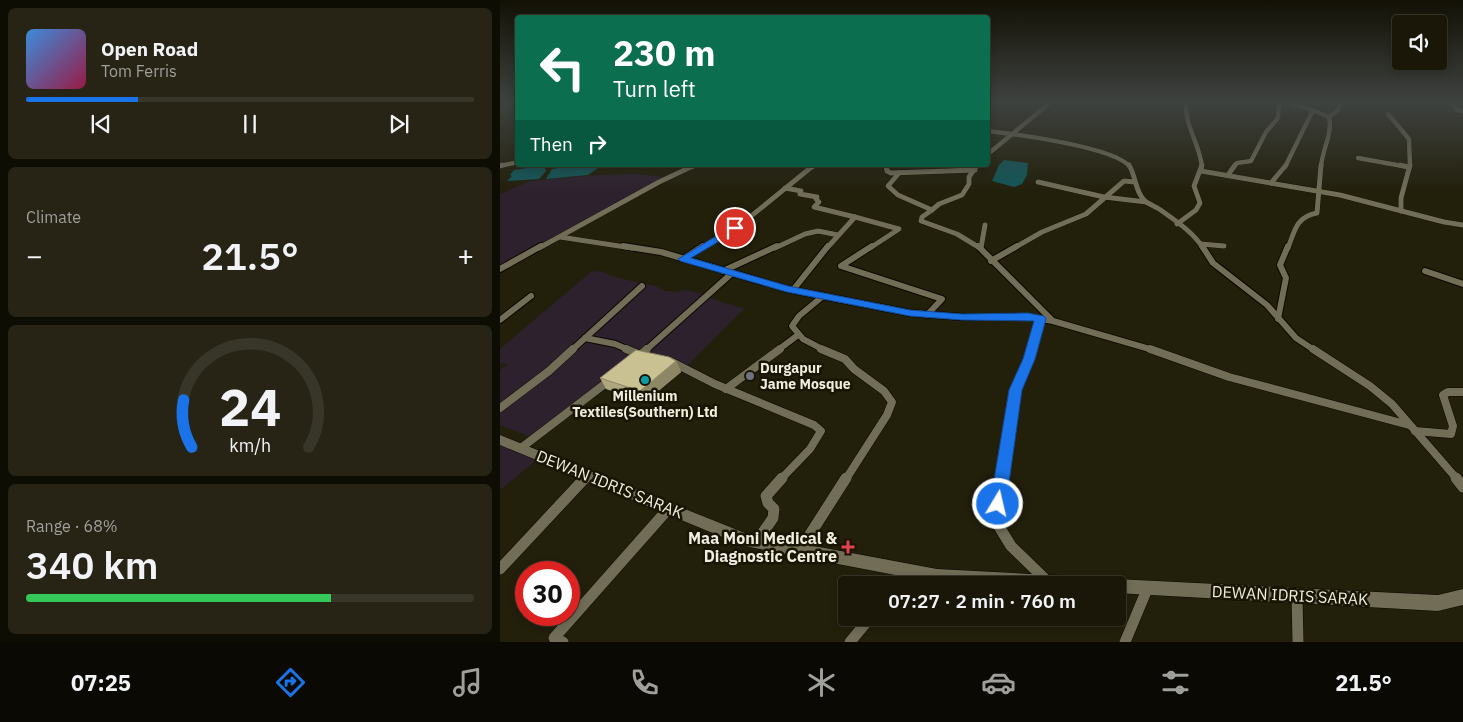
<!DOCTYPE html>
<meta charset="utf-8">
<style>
:root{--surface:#1a1708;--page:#272416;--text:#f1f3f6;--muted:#9f9f9c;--line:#383629;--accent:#1a73e8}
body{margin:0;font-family:"IBM Plex Sans",sans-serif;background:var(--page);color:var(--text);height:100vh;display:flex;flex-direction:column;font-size:19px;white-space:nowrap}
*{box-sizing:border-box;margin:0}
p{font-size:16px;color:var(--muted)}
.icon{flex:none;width:28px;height:28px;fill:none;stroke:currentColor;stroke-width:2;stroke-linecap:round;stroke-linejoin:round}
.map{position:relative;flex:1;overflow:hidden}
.panel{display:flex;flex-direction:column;gap:8px;padding:8px;background:#0e0d04;width:500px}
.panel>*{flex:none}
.banner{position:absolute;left:15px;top:15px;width:475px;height:152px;border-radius:5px;box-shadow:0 2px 8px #0003,0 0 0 1px var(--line);background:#0b6e4f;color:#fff;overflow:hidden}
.buttons{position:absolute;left:892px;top:15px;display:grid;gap:10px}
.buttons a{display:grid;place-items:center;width:55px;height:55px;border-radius:5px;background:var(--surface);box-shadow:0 2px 8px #0003,0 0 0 1px var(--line);font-size:25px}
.speed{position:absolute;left:15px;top:561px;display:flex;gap:10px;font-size:25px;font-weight:700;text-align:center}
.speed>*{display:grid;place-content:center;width:65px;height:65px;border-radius:50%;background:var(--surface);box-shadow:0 2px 8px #0003,0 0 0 1px var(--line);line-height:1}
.speed .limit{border:8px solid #d22;background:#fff;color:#111}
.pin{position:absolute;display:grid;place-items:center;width:42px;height:42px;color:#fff;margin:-21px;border:2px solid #fff;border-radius:50%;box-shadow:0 1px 5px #0007}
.me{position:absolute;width:55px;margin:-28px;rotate:9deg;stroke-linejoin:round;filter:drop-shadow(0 0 4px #0008)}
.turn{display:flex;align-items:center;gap:18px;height:105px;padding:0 15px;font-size:22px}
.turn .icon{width:65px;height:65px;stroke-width:2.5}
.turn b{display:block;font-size:35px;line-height:42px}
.then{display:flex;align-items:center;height:48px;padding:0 15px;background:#0003;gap:10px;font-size:19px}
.big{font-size:38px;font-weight:600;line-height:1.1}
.panel .widget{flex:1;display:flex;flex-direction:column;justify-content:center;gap:8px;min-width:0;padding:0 18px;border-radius:8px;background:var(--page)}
.panel .dial{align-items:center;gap:0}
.dial svg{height:130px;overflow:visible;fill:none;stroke:var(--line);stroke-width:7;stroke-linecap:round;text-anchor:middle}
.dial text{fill:var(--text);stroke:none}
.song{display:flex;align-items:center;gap:15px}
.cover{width:60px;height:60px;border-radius:8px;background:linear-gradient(135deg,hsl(210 70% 55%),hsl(340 70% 35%))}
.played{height:5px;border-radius:2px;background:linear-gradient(90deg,var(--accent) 25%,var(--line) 25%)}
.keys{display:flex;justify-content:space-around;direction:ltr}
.heat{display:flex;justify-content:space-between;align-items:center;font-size:28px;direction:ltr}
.charge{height:8px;border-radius:4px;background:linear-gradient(90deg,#34c759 68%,var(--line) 0)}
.trip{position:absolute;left:338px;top:576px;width:288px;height:50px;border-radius:5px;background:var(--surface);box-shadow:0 2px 8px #0003,0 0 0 1px var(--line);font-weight:600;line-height:50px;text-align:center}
.tab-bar{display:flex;height:80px;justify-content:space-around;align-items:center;background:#0a0903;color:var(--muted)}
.tab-bar .icon{width:35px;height:35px}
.tab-bar .on{color:var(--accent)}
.tab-bar b{font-size:22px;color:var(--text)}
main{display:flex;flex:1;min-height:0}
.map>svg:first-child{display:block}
.industrial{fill:#2d212e}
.water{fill:#135659}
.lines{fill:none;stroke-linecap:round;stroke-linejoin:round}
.street-far4-casing{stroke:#0c0800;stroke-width:5}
.street-far3-casing{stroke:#0c0800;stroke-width:5.5}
.street-far2-casing{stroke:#0c0800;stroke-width:8}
.street-far1-casing{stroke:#0c0800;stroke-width:9}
.street-casing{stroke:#0c0800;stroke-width:12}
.secondary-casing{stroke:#0c0800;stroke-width:1}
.street-far4{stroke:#716d57;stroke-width:4.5}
.street-far3{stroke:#716d57;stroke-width:5}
.street-far2{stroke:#716d57;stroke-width:6}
.street-far1{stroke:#716d57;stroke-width:8}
.street{stroke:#716d57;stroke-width:11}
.secondary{fill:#716d57;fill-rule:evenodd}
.wall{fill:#ada67e}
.shaded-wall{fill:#8d8766}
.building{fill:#c9c192;stroke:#8d8766}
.route{fill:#1a73e8;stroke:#114b97}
.worship-dot{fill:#6b7280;stroke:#191503;stroke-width:2}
.culture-dot{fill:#0f9aa8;stroke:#191503;stroke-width:2}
.health-dot{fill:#e0444e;stroke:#191503;stroke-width:2}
.labels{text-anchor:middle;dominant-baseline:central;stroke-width:5;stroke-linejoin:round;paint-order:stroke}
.poi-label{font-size:14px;font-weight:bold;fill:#efede0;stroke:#191503;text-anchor:start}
.near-street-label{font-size:16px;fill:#efede0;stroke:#191503}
.near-poi-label{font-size:16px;font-weight:bold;fill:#efede0;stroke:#191503;text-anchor:end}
</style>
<main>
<section class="panel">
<div class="widget">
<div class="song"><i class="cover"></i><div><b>Open Road</b><p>Tom Ferris</p></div></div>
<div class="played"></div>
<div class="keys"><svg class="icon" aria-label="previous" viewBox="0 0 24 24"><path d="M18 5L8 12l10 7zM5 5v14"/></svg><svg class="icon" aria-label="pause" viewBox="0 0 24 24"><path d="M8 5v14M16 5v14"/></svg><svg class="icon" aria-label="next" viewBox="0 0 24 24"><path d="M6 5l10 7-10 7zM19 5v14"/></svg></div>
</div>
<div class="widget"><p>Climate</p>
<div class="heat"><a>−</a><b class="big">21.5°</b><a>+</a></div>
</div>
<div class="widget dial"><svg viewBox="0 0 100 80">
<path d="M14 69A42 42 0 1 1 86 69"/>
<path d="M14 69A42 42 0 0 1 9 40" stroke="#1a73e8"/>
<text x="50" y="56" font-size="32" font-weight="700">24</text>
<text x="50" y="72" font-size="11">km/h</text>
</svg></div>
<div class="widget"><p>Range · 68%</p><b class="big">340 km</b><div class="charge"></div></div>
</section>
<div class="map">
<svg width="963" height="642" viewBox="0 0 963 642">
<rect width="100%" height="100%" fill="#221f0b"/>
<g class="industrial">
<path d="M135,174L164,177L0,268V194L30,181L97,175Z"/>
<path d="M92,271L103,272L114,277L156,286L165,291L176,292L185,290L205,294L152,346L33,438L0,425V370L8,364L0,363V349Z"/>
<path d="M207,297L244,309L187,366L148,354Z"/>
<path d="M0,442L39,458L0,490Z"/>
</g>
<g class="water">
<path d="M504,160L528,163L527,175L522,184L514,187L492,181L499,165Z"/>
<path d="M73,165H95L98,168L88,175L46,179L52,169Z"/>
<path d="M40,166H44L46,171L39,179L7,181L12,176L10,175L14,170Z"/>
</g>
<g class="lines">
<g class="street-far4-casing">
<g id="street-far4">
<path d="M686,102C684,125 700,144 702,167"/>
<path d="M783,102L810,109L829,117"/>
<path d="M951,102L957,110L963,111"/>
<path d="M888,114L909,139L910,167"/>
<path d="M488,131C514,134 616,147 630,167"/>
<path d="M488,154L551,102"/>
<path d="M858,158L908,167"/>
<path d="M0,166L18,162"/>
<path d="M192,167L196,165"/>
<path d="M313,167L315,165"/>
<path d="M476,167L477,165"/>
<path d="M734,167L737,163L751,161L766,132L778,118L779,102"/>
<path d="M785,167L813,110"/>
<path d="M821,167C822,150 833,133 829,117L838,110L840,102"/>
</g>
</g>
<g class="street-far3-casing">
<g id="street-far3">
<path d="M386,165L387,171L391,173L475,170"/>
<path d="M629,165C636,176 635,192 645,201C650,205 657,207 662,211C676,221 694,233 703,248"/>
<path d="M900,165L909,167"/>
<path d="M0,166L2,165"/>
<path d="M701,171L840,195L944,222L963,225"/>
<path d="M399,173L388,186L398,195L432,210L422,217L421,221L457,234L480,248"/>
<path d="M728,175L735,165"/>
<path d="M538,182L604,197L646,202"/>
<path d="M771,183L786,165"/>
<path d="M285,188L301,191L300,194L317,197L316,199L319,202L314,207L355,217L327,248"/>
<path d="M432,210L439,204L462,195L469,184V177L477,165"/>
<path d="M901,211V198L910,165"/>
<path d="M355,217L399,229L370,248"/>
<path d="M677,224L696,210L700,203L694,186L702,165"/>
<path d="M60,237L132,248"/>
<path d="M701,244L724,246"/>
<path d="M39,248L159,182L195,165"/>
<path d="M201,248L250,217L314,165"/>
<path d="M275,248L305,234L318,231L338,235"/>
<path d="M481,248L485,225"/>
<path d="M514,248L542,232L586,214L624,181L635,182"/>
<path d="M788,248C795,230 796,217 817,213L821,165"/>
</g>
</g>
<g class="street-far2-casing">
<g id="street-far2">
<path d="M123,246L161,252L287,289L410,313L462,317H529L553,321L653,350"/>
<path d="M372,246L341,266L442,299L427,315"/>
<path d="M478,246L553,321"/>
<path d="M702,246L713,263L767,305L796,338L814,350"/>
<path d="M183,259L203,246"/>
<path d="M491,261L517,246"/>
<path d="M0,269L41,246"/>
<path d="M223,271L277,246"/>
<path d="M925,271L963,284"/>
<path d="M293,290L328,246"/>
<path d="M323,296L299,316L292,326L303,339L324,350"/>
<path d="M778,319L786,278L780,265L788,246"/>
<path d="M0,320L31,296"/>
<path d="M85,338L115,344L129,350"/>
<path d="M72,350L142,286"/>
<path d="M146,350L231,274"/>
<path d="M278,350L298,335"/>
<path d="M531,350L540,319"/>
</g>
</g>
<g class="street-far1-casing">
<g id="street-far1">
<path d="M126,349L140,355"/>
<path d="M321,349L345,359L354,369L384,391L392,402L387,415L346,479"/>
<path d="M650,349L729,377L909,425"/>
<path d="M813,349L870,386L892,404L957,479"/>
<path d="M138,357L147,349"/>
<path d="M170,361L215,384L314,425L321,431L310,449L281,479"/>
<path d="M226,389L280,349"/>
<path d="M0,408L49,371L73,349"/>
<path d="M915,431L951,434L953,426L943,395L948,392H963"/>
<path d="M21,448L110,380"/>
<path d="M84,479L88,475"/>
<path d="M502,479L516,390L532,349"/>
</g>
</g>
<g class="street-casing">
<g id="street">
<path d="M502,478L495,520L511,546L547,581"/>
<path d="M956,478L963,487"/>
<path d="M257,541L273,518L274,509L268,503L266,496L282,478"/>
<path d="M300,550L346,478"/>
<path d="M0,569L85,478"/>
<path d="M394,585L405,570"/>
<path d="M797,596L798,642"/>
<path d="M63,642L54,638L169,508"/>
<path d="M350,642L370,618"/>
<path d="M625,642L648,587"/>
</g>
</g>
<g class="secondary-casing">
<path id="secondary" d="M0,435L245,533L437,569L604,578L610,581L616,579L938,595L963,589V605L938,611L616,593V585H469L437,583L244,546L0,445Z"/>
</g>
<use href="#street-far4" class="street-far4"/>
<use href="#street-far3" class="street-far3"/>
<use href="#street-far2" class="street-far2"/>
<use href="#street-far1" class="street-far1"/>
<use href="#street" class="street"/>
<use href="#secondary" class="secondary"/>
</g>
<path class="wall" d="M176,361L181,372L145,402L106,389L100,378Z"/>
<path class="shaded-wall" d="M176,361L181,372L145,402L140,391Z"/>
<path class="building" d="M136,350L169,357L176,361L140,391L100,378Z"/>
<linearGradient id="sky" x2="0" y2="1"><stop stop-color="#131106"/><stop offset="0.53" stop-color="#3e423f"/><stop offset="1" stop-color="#3e423f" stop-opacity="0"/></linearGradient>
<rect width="963" height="192" fill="url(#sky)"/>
<path class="route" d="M235,225L239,228L238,230L191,258L288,286L410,310L462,314L528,313L544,316L546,319L535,359L522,390L506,504L503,508L498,510L492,508L490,504L509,390L523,359L534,321L462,320L410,316L287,292L180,261L178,259Z"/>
<circle class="worship-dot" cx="250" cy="376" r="5"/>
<circle class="culture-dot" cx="145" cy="380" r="5"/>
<path class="health-dot" d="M345.5 539.5h5v5h5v5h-5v5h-5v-5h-5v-5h5z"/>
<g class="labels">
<g class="poi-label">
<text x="260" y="368">Durgapur<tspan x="260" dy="16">Jame Mosque</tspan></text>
<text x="145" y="396" text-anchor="middle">Millenium<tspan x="145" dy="16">Textiles(Southern) Ltd</tspan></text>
</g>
<g class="near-street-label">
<text transform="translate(110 484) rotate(22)">DEWAN IDRIS SARAK</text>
<text transform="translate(790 595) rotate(3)">DEWAN IDRIS SARAK</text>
</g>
<g class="near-poi-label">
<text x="337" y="538">Maa Moni Medical &amp;<tspan x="337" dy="18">Diagnostic Centre</tspan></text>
</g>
</g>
</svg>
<div class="buttons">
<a><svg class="icon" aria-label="sound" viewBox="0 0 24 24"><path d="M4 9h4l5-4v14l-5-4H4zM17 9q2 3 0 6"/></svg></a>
</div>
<div class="speed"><div class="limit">30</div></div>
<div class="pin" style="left:235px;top:228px;background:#d93025"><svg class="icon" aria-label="arrive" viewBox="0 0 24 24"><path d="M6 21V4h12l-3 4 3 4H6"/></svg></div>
<svg class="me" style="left:498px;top:504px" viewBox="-20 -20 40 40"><circle r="17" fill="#1a73e8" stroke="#fff" stroke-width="3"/><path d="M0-11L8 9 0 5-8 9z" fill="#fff"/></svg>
<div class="trip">07:27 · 2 min · 760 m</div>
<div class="banner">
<div class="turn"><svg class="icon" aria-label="left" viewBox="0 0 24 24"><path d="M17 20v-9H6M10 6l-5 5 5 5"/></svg><div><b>230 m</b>Turn left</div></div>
<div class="then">Then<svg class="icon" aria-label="right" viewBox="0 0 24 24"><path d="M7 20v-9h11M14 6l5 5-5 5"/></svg></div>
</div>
</div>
</main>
<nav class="tab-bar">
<b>07:25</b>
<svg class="icon on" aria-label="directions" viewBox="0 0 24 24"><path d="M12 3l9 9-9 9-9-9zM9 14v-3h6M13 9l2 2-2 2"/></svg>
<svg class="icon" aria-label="music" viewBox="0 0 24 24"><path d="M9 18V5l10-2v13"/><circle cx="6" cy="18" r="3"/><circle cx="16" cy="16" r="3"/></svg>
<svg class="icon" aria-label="phone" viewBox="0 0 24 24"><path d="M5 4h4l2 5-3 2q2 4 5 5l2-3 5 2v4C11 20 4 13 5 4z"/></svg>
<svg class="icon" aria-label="climate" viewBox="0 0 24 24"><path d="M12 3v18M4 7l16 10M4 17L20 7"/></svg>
<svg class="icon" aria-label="car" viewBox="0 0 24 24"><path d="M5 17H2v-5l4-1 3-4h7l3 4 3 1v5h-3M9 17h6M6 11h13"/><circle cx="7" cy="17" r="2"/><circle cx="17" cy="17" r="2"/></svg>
<svg class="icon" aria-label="filters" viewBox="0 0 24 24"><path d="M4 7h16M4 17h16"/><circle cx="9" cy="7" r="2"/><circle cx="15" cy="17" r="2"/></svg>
<b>21.5°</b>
</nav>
